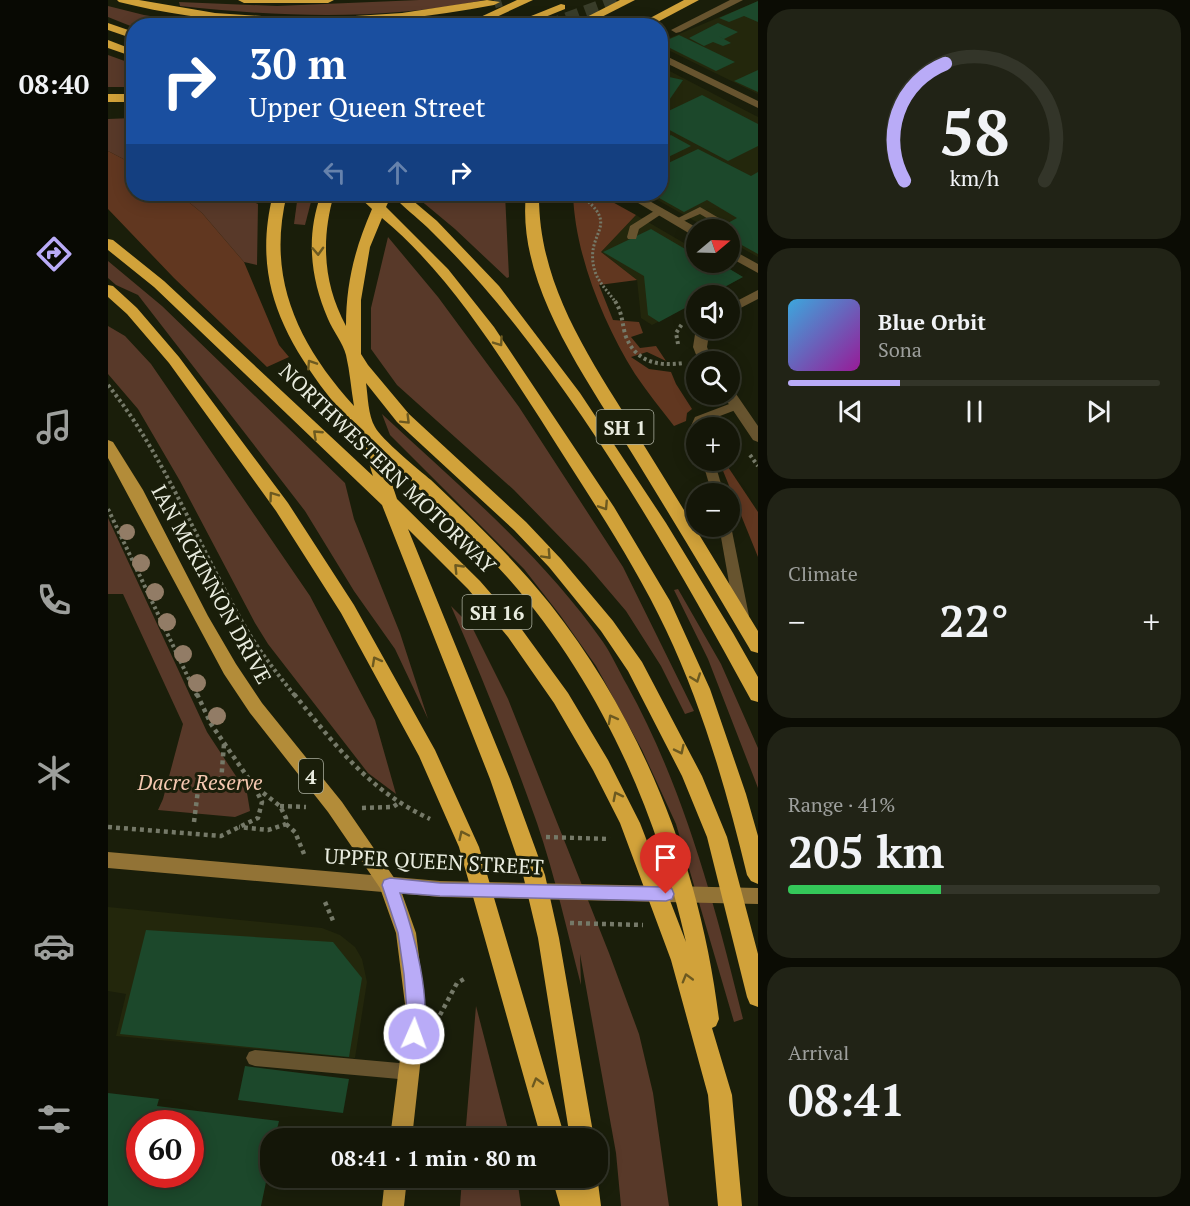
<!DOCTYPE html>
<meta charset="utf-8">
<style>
:root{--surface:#141608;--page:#212316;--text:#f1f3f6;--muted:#9d9f9c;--line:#333529;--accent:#b9abf7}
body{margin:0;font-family:"PT Serif",serif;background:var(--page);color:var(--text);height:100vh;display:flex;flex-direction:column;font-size:22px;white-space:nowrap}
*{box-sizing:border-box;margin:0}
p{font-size:20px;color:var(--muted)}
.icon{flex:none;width:33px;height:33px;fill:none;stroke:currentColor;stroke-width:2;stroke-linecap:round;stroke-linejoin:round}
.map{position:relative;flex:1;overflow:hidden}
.panel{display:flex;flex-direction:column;gap:9px;padding:9px;background:#0b0c04;width:432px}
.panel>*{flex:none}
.banner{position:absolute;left:18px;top:18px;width:542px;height:183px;border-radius:24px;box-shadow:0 3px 15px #0003,0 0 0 2px var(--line);background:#1a4fa0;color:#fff;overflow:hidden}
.needle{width:39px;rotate:71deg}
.controls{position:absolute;left:578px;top:219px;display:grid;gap:12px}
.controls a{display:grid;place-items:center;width:54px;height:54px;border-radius:50%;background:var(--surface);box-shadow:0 3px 15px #0003,0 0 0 2px var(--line);font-size:30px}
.speed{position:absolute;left:18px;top:1110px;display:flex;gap:12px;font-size:30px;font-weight:700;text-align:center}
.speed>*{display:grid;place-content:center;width:78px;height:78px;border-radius:50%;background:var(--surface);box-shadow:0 3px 15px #0003,0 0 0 2px var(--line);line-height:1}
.speed .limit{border:9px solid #d22;background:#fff;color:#111}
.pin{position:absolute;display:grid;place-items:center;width:51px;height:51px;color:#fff;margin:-62px -26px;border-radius:50% 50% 50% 0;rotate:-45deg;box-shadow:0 0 6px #0007}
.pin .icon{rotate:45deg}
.me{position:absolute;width:66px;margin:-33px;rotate:2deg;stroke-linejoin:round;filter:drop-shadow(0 0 4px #0008)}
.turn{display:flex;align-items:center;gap:21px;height:126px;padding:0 24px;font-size:27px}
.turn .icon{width:78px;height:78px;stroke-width:2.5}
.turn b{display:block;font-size:42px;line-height:51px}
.lanes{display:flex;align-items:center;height:57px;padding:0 24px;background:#0003;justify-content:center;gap:30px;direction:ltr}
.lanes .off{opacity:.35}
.big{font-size:45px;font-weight:700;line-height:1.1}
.panel .tile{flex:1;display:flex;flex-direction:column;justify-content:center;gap:9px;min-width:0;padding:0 21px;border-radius:24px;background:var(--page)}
.panel .dial{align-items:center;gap:0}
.dial svg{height:156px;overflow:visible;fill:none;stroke:var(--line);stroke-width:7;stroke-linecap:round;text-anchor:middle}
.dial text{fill:var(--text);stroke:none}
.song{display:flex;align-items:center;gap:18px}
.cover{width:72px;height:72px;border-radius:9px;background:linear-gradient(135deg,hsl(200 70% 55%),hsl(300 70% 35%))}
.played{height:6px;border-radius:3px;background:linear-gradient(90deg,var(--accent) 30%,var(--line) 30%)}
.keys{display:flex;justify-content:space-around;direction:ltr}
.heat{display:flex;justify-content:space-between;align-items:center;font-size:33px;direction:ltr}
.charge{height:9px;border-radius:4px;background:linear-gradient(90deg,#34c759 41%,var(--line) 0)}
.trip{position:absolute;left:152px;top:1128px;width:348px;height:60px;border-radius:24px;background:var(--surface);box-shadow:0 3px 15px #0003,0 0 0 2px var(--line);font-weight:700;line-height:60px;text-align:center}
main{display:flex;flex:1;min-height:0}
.menu{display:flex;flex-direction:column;width:108px;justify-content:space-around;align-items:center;background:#080903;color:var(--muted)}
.menu .icon{width:42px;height:42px}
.menu .active{color:var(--accent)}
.menu b{font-size:27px;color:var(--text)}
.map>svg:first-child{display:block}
.built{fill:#23270c}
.green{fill:#583929}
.forest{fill:#613720}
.building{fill:#1c482b;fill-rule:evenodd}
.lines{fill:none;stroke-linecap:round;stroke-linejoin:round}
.motorway-tunnel{stroke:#393d2a;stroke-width:13;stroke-dasharray:13 7;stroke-linecap:butt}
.path-far2{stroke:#757968;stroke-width:3;stroke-dasharray:2 2;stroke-linecap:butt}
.path-far1{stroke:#757968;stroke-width:4;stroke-dasharray:3 3;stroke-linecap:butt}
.path{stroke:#757968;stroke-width:4.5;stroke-dasharray:4 4;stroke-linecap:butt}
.service{fill:#67542f;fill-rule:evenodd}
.minor{fill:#67542f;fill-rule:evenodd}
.secondary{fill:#927336;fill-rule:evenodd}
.primary{fill:#b38c39;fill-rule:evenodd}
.motorway{fill:#d1a23a;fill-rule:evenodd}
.tree{fill:#927c66}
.oneway{stroke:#6c5920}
.route{fill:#b9abf7;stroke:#786fa1;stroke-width:1.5}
.labels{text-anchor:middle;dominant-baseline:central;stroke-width:6;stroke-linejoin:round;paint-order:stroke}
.shield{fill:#1a1e0a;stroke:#abae9f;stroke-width:1.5}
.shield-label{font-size:20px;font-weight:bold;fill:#e9ecdf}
.street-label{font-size:21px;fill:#e9ecdf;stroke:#1a1e0a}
.park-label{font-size:21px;font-style:italic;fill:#f5c8b1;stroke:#1a1e0a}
</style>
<main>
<nav class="menu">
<b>08:40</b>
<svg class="icon active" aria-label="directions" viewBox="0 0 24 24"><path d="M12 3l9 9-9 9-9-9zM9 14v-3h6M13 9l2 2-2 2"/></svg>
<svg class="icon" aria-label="music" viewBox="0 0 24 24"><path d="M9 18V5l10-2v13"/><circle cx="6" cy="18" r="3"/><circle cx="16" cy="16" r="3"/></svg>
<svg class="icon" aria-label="phone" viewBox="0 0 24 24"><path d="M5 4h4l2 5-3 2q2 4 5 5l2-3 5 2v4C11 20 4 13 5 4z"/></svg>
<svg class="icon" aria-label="climate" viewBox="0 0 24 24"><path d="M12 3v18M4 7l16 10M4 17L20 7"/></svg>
<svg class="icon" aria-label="car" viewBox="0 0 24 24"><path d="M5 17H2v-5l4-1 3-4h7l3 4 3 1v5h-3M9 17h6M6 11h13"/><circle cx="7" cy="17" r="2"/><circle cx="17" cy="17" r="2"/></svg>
<svg class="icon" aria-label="filters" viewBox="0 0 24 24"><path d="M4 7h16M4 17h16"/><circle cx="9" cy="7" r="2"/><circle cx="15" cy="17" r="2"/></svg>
</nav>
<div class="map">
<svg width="650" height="1206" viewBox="0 0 650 1206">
<rect width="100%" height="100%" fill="#1a1e0a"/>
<g class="built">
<path d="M650,1V94L552,46V42Z"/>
<path d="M552,66L650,117V257L621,241V230L601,229L539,194H552Z"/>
<path d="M528,215L588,250V262L610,263L635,277L600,295L588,296V302L544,325L533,318L529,280L493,252Z"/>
<path d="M0,907L214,928L232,935L247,947L254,959L259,982L247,1058L8,1036L18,994L0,991Z"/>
</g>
<g class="green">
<path d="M311,0H376C275,21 173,17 72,6L71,2L169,6Z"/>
<path d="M0,6L36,15L85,23V25L25,27L0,17Z"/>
<path d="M0,55L25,64V87H0Z"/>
<path d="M25,118V127L17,130L25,138V164L0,151V119Z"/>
<path d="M71,194H127L150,204L149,265L136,262L94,213Z"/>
<path d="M190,194H205L197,225L186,224Z"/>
<path d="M305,194H397L401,277L399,278L347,229Z"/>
<path d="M280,237L330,297L411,407L515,567L586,711L577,714L553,666L518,611L478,564L406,490L289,385L263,349V308Z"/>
<path d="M0,261L54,306L237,483L246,519L292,633L320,719L287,649L246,591L197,511L30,295L8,285L0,278Z"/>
<path d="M0,326L17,336L43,364L202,596L267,720L288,794L260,773L160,644L147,623L72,481L30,409L0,374Z"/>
<path d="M274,414C351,486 434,555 495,642C504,655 511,671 519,685C576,788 607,905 635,1019L626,1022L568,824L534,750L488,666L452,615L416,569L282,435Z"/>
<path d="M0,518L99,732L139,793L142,811L127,817L50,810L55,799L75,724L15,594H0Z"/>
<path d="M570,589L613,664L650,748V788L600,659L566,590Z"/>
<path d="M343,606L364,627L400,699L501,953L531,1034L545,1093L561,1206H513L508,1153L472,954L473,985C459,931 447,876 429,823C403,749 374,677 343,606Z"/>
<path d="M368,1006L401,1133L402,1138H357Z"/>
<path d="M354,1178H409L413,1206H352Z"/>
</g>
<g class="forest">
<path d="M0,151L25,164L26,194H71L94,213L136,262L171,345L181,357L159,367L66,278L0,209Z"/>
<path d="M465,194H490L528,215L493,252L529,280L491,285L505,320L531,322L535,333L523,337L532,348L548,346L558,361L539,352L523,357L541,369L563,372L568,384L584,409L579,413L578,421L566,426C553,409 539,392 527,374C495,323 467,254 465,194Z"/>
<path d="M611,461H616L650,512V557Z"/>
</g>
<g class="building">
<path d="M650,1V22L636,16L621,22L611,18Z"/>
<path d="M610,23L630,32L616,39L607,34L623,43L615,46L605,42L596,46L581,38Z"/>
<path d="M571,35L627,62L608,71L552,43Z"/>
<path d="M650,70V92L626,81Z"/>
<path d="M552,75L575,80L557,106L552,105Z"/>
<path d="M594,95L650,124V146L620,161L552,125V115Z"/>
<path d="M563,135L583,146L552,161V140Z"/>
<path d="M590,149L643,176L650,172V254L621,238V230H607L629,218L599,200L576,212L544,194H552V163L556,165Z"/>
<path d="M543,229L584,253L588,251V262H610L635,277L600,296H588V302L551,322L540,315L536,276L495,252Z"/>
<path d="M38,930L225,942L254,978L241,1057L12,1034Z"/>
<path d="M137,1066L241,1079L235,1113L130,1100Z"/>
<path d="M0,1093L51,1099L49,1106L171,1121L167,1138H162V1163L153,1206H0ZM32,1124H82V1174H32Z"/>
</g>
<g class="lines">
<g class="motorway-tunnel">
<path d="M386,2L393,0"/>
<path d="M440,26L509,0"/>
</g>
<path class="path-far2" d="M471,194C515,227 477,230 486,268C489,282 501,292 508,303"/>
<g class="path-far1">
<path d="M507,301C514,312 514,322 517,334C526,361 549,367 575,363"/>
<path d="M570,344L568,333L574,324"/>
<path d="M621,365L629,376"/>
<path d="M0,385C59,459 89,544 136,625C150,650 169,673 187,696"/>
<path d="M642,455L650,466"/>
<path d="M0,509L89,696"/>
</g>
<g class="path">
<path d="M89,694L103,724L145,785L172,806L178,818V824L160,830L131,827"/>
<path d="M186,694C228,746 260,790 322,819"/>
<path d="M113,782L142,781"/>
<path d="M172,806L198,807"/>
<path d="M254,808L285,807L291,803"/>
<path d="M86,822L91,782H113L116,744"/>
<path d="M178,824L187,832L196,854"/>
<path d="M0,827L113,836L150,818L154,802L147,788"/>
<path d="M438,837L502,839"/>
<path d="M217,902L226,923"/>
<path d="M462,923L535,925"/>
<path d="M332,1015L349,983L356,979"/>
</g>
<g class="service">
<path d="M592,207L616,221L615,223H607L592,214L569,224L564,221Z"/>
<path d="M551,208L555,209V213L531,229L528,239H520L519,237L522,226Z"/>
<path d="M629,401L635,405L633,408L596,422L594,428H588V432L582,428L587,417Z"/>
<path d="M594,460H606L616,494H604Z"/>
<path d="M621,523L623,526L641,616L634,621L627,616L611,526H621Z"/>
<path d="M147,1050L302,1064L308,1066L311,1072L308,1078L302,1080L147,1066L141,1064L138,1058L141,1052Z"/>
</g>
<g class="minor">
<path d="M622,0H635L572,32L568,33L563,30Z"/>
<path d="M552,53L650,101V108L552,60Z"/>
<path d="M515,194H529L593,230H588V236L584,235Z"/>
<path d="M621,248L650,264V273L621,257Z"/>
<path d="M650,290V299L621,314V305Z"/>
<path d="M588,328H602L599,347L605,362H591L585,347Z"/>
<path d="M621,390L626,391L650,426V442L645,440L614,394H621Z"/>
</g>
<path class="secondary" d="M0,852L332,881L650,888V904L332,897L0,868Z"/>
<g class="primary">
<path d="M0,440L5,442L35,490L100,616L128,664L154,703L234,802L291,885L308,933L318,1012L304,1138H282L298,1012L288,933L272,888L220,812L142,713L116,674L0,458Z"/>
<path d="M277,1178H299L296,1206H274Z"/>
</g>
<g class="motorway">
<path d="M9,0H31L107,13L200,19L294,13L379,0L392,2L386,5C261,29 136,33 11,2Z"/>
<path d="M130,0H226L220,3H136Z"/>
<path d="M409,0H425L369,26H353Z"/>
<path d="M512,0H527L476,26H461Z"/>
<path d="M576,0H591L542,26H527Z"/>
<path d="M453,4L457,5V9L415,26H398Z"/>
<path d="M0,23L26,32V39L0,30Z"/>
<path d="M0,40L26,50V57L0,48Z"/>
<rect x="0" y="94" width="26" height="8"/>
<path d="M165,194H179C158,278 190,344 246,406C243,389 242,372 238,355C235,343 225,331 220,319C202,277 198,236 213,194H226C213,240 215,283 238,326C238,283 247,248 264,209L248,194H262L268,199L271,194H297L329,221L391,286L472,393L558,523L625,633L650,677V702L643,700C573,572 499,442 408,326C381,292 352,259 320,228C309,217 294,207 284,194L278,207L340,269L386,327L506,507L562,601L602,689L638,794L650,836V884L643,881L639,875C619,792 595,708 558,630C523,556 476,489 433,420C387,349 340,273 274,218L262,247L253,300V354L260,365L301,414L418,522L453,559L505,621L534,662L594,776L619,837L650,954V1007L642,1004L639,997L599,837L574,776L520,671L493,631L441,567L406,530L289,422L258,383C260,397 260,415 267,427C273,439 311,470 323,480C365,520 406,559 442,604C536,723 593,870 611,1019L608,1026L604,1028L624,1095L634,1206H610L600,1095L563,960L512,823L485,770L446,703L400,637L360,589L300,529L402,779L437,875L451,938L486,1138H462L430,938L415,875L382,779L274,505L46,287L0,250V239L5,240L56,281L265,476C260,463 259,444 252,432C244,418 228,407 219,394C171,331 145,274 165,194ZM274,454C316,495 361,534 400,578C491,681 548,809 578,942L532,823L500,760L460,693L412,627L372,581L289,499Z"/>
<path d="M418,194H431C430,291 489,368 537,447C575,508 612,569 650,631V653L643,651C606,588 568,525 530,463C484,386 408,288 418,194Z"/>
<path d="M0,285L5,286L29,308L71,357L180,503L246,605L327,750L371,847L457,1138H433L351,847L311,756L233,613L168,511L61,363L19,314L0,297Z"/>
<path d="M489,1175L493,1206H452L444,1178H489Z"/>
</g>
</g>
<g class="tree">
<circle cx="19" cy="532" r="8"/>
<circle cx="33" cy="563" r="9"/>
<circle cx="47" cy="592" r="9"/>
<circle cx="59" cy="622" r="9"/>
<circle cx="75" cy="654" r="9"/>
<circle cx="89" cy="683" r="9"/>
<circle cx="109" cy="716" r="9"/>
</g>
<defs><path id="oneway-chevron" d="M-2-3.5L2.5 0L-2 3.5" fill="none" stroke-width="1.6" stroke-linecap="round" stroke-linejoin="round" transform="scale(1.5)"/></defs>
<g class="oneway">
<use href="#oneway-chevron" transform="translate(210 251) rotate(88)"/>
<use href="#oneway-chevron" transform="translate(391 342) rotate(55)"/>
<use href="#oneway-chevron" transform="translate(203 364) rotate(-123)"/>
<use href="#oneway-chevron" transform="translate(298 420) rotate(45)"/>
<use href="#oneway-chevron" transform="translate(209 434) rotate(-137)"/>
<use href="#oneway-chevron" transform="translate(165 496) rotate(-126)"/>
<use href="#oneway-chevron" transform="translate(496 506) rotate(57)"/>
<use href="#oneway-chevron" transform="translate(439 555) rotate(47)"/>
<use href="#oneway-chevron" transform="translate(350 568) rotate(-134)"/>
<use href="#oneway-chevron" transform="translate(268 661) rotate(-119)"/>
<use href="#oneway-chevron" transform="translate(588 678) rotate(70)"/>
<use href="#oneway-chevron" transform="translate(504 719) rotate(-119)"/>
<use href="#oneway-chevron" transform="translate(572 750) rotate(64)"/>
<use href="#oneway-chevron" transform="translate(509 796) rotate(-117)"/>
<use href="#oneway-chevron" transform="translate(355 835) rotate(-115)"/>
<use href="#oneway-chevron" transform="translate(579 978) rotate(-106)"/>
<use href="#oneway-chevron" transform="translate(429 1082) rotate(-106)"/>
</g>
<path class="route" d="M282,878L332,883L558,887L564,889L566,894L564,899L558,901L332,896L292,893C304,927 327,1006 312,1039L306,1042L300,1039L297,1034L299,1012L296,974L290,933L274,885L276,880Z"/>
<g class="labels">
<g class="shield">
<rect x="488.5" y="410" width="57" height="34" rx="4.5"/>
<rect x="354.5" y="595" width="69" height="34" rx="4.5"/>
<rect x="191" y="759" width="24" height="34" rx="4.5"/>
</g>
<g class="shield-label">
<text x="517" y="427">SH 1</text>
<text x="389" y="612">SH 16</text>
<text x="203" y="776">4</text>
</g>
<g class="street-label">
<text transform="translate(280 468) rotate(44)">NORTHWESTERN MOTORWAY</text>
<text transform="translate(104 584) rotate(61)">IAN MCKINNON DRIVE</text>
<text transform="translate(326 861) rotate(3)">UPPER QUEEN STREET</text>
</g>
<g class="park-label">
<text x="92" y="782">Dacre Reserve</text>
</g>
</g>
</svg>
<div class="controls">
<a><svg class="needle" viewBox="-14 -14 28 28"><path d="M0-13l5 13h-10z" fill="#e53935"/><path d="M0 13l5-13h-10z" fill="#9d9f9c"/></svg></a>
<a><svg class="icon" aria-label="sound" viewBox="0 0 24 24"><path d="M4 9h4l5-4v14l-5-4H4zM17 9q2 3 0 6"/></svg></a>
<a><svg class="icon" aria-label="search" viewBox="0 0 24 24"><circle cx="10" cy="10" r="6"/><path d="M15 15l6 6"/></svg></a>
<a>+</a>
<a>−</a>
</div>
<div class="speed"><div class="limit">60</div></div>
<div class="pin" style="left:558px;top:894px;background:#d93025"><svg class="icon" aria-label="arrive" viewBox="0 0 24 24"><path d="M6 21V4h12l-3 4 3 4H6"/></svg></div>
<svg class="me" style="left:306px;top:1034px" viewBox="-20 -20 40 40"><circle r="17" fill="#b9abf7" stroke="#fff" stroke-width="3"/><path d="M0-11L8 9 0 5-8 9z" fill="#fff"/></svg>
<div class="trip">08:41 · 1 min · 80 m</div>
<div class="banner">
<div class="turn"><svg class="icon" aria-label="right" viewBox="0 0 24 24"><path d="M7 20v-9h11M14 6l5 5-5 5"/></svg><div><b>30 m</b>Upper Queen Street</div></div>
<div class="lanes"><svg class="icon off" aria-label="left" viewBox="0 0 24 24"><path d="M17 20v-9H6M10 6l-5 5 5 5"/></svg><svg class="icon off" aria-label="ahead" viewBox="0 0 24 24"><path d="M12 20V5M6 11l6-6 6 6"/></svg><svg class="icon" aria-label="right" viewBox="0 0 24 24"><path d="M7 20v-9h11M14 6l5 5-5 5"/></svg></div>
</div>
</div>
<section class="panel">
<div class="tile dial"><svg viewBox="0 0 100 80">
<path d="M14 69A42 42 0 1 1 86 69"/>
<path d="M14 69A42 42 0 0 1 35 9" stroke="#b9abf7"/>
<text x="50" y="56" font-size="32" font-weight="700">58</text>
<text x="50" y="72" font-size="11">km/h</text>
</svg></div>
<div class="tile">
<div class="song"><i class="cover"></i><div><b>Blue Orbit</b><p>Sona</p></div></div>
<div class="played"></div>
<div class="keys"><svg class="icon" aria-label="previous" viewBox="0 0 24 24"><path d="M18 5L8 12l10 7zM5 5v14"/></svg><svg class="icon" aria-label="pause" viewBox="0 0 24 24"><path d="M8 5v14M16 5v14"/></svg><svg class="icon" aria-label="next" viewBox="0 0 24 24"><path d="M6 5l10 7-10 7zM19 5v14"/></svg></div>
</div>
<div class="tile"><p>Climate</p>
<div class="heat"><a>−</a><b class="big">22°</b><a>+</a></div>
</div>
<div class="tile"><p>Range · 41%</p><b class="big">205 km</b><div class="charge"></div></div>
<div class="tile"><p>Arrival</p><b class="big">08:41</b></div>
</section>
</main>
